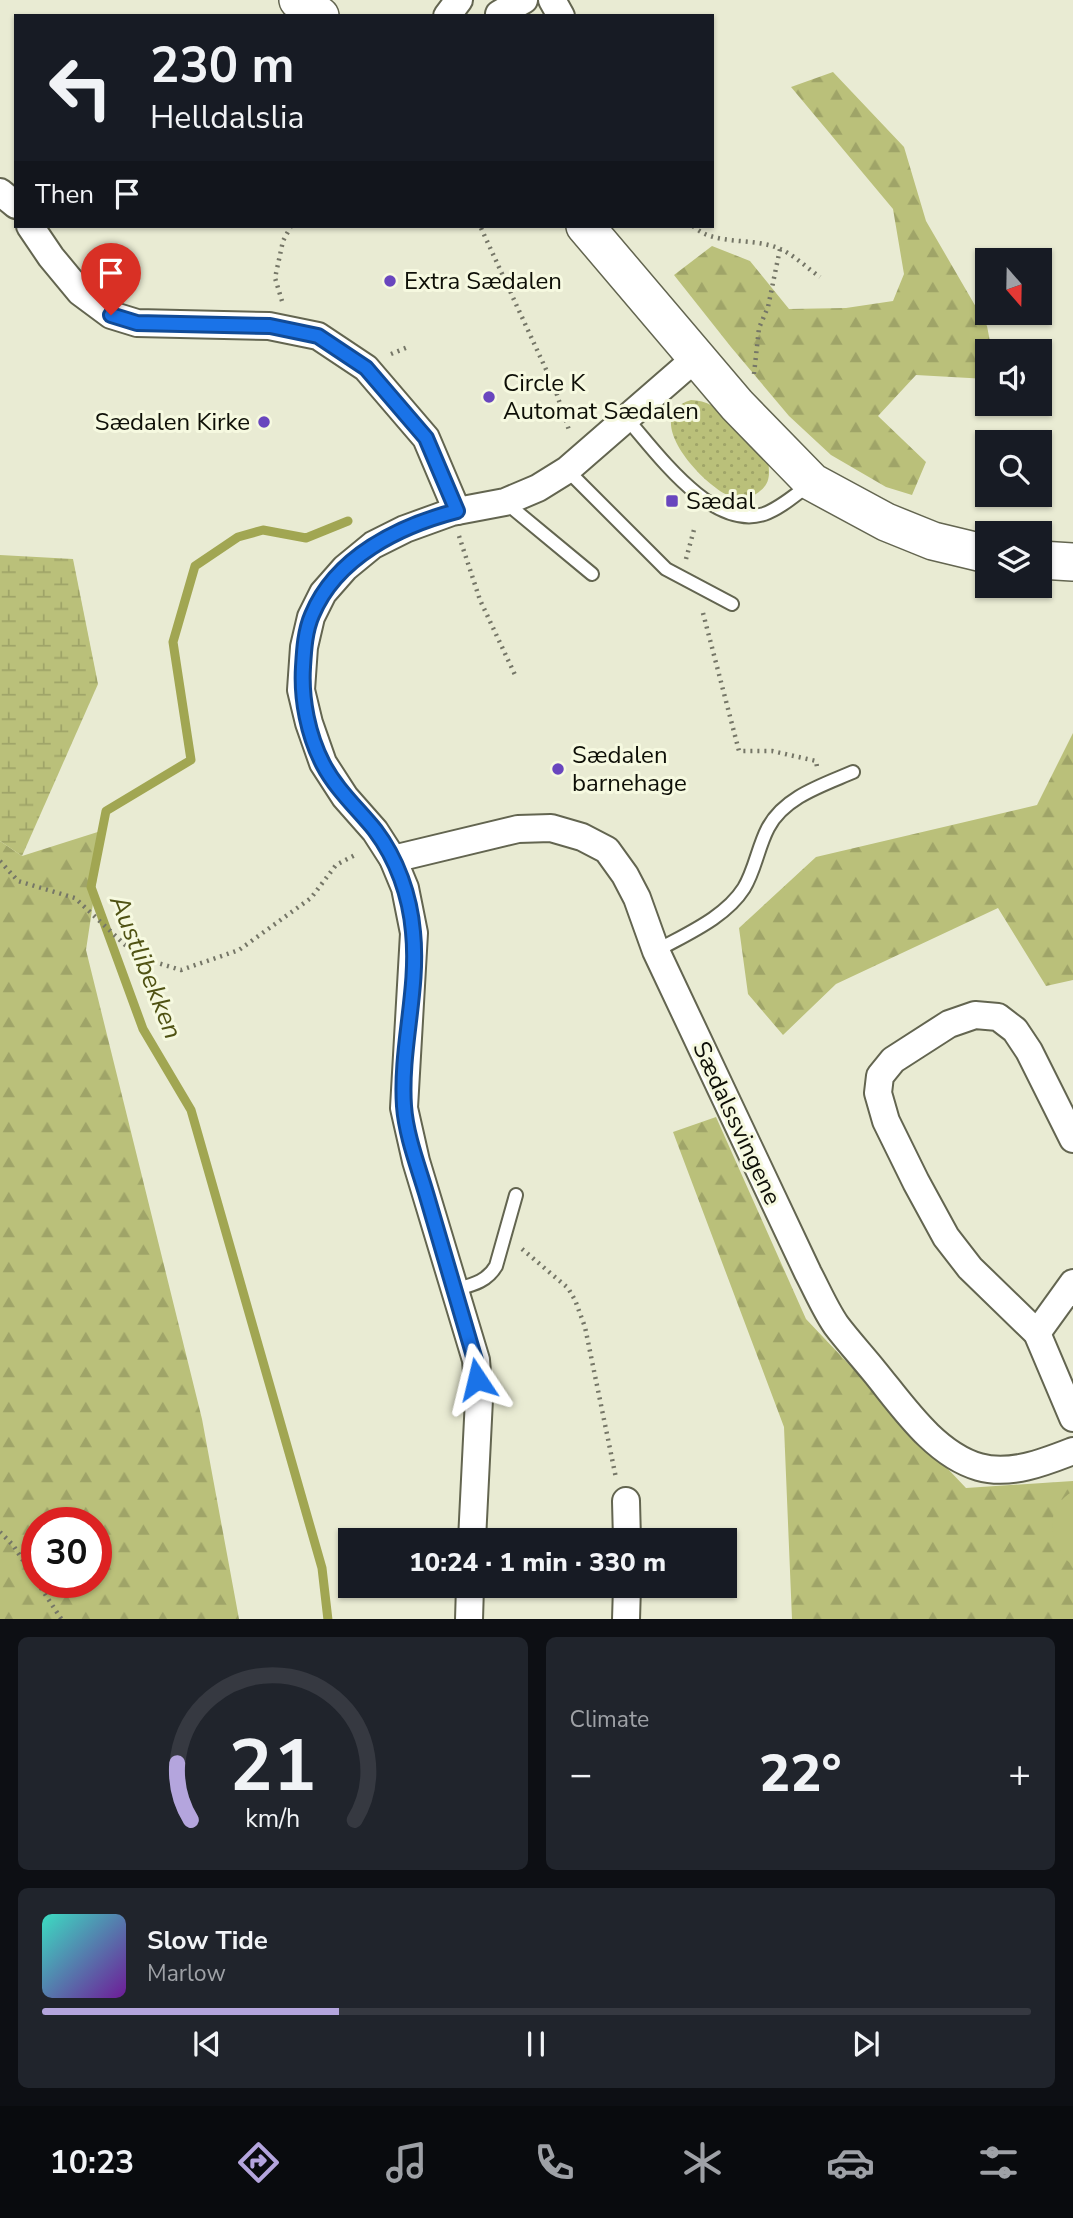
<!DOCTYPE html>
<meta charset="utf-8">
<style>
:root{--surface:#171b24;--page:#20242c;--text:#f1f3f6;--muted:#9ea1a6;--line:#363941;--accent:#b4a5dd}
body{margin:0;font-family:"Nunito Sans",sans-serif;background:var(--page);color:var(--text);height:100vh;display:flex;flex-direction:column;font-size:26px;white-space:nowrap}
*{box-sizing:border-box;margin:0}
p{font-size:23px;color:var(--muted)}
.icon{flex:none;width:38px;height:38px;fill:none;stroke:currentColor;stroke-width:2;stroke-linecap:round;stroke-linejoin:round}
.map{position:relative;height:1619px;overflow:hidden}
.details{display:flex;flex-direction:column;gap:18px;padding:18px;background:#0d0f14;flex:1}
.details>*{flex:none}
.top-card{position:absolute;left:14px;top:14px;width:700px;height:214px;border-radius:0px;box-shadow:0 2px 5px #0004;background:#171b24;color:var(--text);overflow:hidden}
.needle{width:46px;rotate:160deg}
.fabs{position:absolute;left:975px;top:248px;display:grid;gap:14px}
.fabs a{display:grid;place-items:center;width:77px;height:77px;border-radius:0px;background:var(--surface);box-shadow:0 2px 5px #0004;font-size:35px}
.speed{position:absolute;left:21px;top:1507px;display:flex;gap:14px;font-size:35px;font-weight:700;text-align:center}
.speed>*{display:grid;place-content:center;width:91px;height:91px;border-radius:50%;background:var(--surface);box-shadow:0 2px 5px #0004;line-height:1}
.speed .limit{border:10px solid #d22;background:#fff;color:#111}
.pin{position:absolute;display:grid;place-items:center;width:60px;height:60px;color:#fff;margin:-72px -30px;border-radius:50% 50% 50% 0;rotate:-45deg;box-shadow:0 0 7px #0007}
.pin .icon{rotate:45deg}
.me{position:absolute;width:77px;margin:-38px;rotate:350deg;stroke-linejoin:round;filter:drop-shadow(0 0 5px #0008)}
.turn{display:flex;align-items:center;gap:24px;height:147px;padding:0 21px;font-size:32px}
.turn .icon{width:91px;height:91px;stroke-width:2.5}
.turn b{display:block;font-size:49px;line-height:60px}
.then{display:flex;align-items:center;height:66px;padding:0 21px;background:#0003;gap:14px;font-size:26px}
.big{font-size:52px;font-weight:800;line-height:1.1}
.details .tile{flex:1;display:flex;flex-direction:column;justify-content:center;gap:10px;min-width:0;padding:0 24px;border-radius:10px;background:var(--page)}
.details .dial{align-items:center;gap:0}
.dial svg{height:182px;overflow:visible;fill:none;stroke:var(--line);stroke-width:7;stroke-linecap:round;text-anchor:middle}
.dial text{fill:var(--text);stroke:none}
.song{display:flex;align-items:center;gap:21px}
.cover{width:84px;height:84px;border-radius:10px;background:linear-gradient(135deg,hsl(170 70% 55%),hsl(280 70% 35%))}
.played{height:7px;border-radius:4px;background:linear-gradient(90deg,var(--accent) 30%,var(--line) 30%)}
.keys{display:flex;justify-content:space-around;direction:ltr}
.heat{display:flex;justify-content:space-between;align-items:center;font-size:38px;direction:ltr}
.details .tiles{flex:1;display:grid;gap:18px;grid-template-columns:1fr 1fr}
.tile:last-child{grid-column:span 2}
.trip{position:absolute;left:338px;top:1528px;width:399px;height:70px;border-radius:0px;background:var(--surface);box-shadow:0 2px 5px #0004;font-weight:800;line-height:70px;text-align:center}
.dock{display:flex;height:112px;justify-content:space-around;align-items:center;background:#090b0e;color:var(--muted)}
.dock .icon{width:49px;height:49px}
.dock .selected{color:var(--accent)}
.dock b{font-size:32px;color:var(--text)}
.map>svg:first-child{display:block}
.grass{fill:url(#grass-dots)}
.forest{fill:url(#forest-firs);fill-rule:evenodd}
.wetland{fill:url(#wetland-marsh)}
.park{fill:#bac07a}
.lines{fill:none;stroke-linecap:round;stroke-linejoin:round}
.stream{stroke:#a1a652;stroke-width:9}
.lane-casing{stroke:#636550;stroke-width:16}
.street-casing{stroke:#636550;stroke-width:30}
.secondary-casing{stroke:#636550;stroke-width:40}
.path{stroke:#757667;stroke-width:4.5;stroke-dasharray:2 5;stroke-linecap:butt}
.lane{stroke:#fff;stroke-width:12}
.street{stroke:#fff;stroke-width:26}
.secondary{stroke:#fff;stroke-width:37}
.route-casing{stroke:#114b97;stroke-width:18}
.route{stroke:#1a73e8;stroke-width:12}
.poi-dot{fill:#6946be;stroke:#f6f9e0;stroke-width:2.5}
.labels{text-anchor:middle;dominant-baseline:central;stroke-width:6;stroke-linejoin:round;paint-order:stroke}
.poi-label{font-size:24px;fill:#0e0f07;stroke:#f6f9e0;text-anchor:start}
.street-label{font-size:24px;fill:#0e0f07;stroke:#f6f9e0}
.water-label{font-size:26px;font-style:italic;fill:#4f5213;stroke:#f6f9e0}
</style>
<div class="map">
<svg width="1073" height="1620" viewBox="0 0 1073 1620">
<defs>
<pattern id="grass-dots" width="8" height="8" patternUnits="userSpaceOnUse" patternTransform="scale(1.75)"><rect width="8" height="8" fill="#bac07a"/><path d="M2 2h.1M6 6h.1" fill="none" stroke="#9fa468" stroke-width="1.8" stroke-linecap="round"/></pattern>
<pattern id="forest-firs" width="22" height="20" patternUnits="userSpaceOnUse" patternTransform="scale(1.75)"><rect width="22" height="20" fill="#bac07a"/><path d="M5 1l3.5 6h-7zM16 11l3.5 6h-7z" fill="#9fa468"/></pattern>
<pattern id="wetland-marsh" width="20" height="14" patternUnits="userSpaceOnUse" patternTransform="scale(1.75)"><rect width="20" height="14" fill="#bac07a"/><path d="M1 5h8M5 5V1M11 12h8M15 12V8" fill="none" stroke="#9fa468"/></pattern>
</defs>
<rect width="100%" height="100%" fill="#e9ebd3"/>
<path class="grass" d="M691,400C723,400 748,440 768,462C770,473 770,484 760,491C753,497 743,500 734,498C706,490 637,416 691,400Z"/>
<g class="forest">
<path d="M833,72L904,147L926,221L987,326L992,352H987V379L916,375L878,416L926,462L912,495L886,487L831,455L789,416L731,347L674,275L712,246L750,261L789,309L846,308L893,301L904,274L893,209L791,87Z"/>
<path d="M1073,733V980L1046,986L998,908L836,984L783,1035L748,994L739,928L816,857L1037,805Z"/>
<path d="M104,830L86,950L202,1419L239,1619H0V841L22,856ZM37,1522H96V1582H37Z"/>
<path d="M716,1117L806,1319L966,1488L1073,1481V1619H792L784,1427L673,1132Z"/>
</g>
<path class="wetland" d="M0,555L73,559L98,684L22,856L0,841Z"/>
<path class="park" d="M1073,1491V1564C1065,1561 1063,1555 1059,1548C1046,1528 1052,1503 1073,1491Z"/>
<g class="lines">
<path class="stream" d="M328,1620L322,1568L191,1110L143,1029L91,887L106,811L191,760L173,642L195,566L238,537L263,530L306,538L348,521"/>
<g class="lane-casing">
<g id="lane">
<path d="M627,419C657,453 712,531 764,514C781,508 796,494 810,484"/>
<path d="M567,470L666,569L732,604"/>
<path d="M505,502L592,574"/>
<path d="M656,951C686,934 725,918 744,888C755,870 758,847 768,828C784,797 823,785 853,772"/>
<path d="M454,1290C471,1285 487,1282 496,1266L516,1195"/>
</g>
</g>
<g class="street-casing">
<g id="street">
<path d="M552,0L561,16"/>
<path d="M499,14L524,0"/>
<path d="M447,16L459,0"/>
<path d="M0,192L16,205"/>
<path d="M30,226L51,257L80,292L111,315L137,323L269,326L318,336L366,368L426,438L457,511"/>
<path d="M393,859L518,829L551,828L582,837L607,850L625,875L637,898L656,951L808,1273C817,1290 825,1309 836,1325C848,1341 862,1356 874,1371C902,1405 934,1454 979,1467C1010,1476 1045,1462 1073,1451"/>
<path d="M1073,1139L1029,1051L1015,1030L998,1017L975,1015L949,1024L893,1060L880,1076L878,1093L886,1121L916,1182L946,1237L970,1268L1037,1333L1073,1418"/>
<path d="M1037,1333L1073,1283"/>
<path d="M626,1501L627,1540"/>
<path d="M472,1540L479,1399L476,1360L416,1161L404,1108L414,933L405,888L393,859L375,831L345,797L323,763L309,723L301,690L304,647L311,617L323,593L345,568L373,545L405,529L452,512L505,502L538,488L567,470L697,357"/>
<path d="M469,1620L470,1586"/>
<path d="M626,1620L627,1586"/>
</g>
</g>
<g class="secondary-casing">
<g id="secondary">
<path d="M298,0L320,16"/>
<path d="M585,226L737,405L812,482L886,522L933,541L987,554"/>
<path d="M1040,560L1073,562"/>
</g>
</g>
<g class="path">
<path d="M693,226C714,246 751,237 778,248C793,254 807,268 820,277"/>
<path d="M481,228L555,389L570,433"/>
<path d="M282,301L275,278L283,241L291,226"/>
<path d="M391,354L408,347"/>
<path d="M754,374L759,328L768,307L780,249"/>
<path d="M459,536L480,600L516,677"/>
<path d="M686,559L695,526"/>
<path d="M703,613L739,751H772L816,761L817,767"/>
<path d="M0,861L18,881L75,898L138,957L181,970L239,950L311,898L336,865L357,854"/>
<path d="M522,1249L568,1288L575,1300L585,1327L616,1478"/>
<path d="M0,1532L13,1545L37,1582"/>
<path d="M37,1582L62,1620"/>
</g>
<use href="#lane" class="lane"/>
<use href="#street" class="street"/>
<use href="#secondary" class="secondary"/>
</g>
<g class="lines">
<g class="route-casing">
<path id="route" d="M111,315L137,323L270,326L318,336L366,368L426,438L457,511C399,526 336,557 312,615C305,631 304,650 303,667C301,699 308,735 323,764C336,789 357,808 375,830C397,859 410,896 413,932C419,990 400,1048 404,1106C406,1135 418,1166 426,1193C442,1249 459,1304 475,1360L477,1379"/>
</g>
<use href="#route" class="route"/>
</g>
<g class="poi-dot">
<circle cx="390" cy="281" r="7"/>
<circle cx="489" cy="397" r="7"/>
<circle cx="264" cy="422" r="7"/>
<rect x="665" y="494" width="14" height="14" rx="3.5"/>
<circle cx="558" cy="769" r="7"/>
</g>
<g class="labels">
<g class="poi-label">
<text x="404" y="281">Extra Sædalen</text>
<text x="503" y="383">Circle K<tspan x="503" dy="28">Automat Sædalen</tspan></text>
<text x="250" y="422" text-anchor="end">Sædalen Kirke</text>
<text x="686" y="501">Sædal</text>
<text x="572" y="755">Sædalen<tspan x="572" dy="28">barnehage</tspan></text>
</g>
<g class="street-label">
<text transform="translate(737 1123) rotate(65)">Sædalssvingene</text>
</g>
<g class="water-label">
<text transform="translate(146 967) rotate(68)">Austlibekken</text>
</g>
</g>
</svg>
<div class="fabs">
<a><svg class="needle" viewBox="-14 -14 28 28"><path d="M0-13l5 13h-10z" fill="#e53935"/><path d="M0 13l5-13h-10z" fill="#9ea1a6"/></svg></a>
<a><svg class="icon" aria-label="sound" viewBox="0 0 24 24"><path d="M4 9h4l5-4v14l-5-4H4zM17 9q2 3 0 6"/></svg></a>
<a><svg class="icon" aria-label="search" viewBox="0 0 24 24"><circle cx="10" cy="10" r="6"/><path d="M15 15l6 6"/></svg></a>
<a><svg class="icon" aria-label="layers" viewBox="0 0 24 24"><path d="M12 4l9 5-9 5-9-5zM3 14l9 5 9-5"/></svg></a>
</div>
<div class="speed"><div class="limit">30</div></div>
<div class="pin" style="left:111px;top:315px;background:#d93025"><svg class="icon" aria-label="arrive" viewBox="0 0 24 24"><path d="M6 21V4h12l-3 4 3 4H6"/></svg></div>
<svg class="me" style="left:477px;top:1379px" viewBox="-20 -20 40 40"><path d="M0-17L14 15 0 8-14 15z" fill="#1a73e8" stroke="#fff" stroke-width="4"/></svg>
<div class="trip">10:24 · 1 min · 330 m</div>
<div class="top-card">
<div class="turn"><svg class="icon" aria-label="left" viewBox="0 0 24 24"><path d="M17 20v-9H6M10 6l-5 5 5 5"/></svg><div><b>230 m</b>Helldalslia</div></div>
<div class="then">Then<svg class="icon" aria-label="arrive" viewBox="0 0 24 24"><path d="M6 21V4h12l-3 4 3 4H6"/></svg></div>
</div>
</div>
<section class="details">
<div class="tiles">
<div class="tile dial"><svg viewBox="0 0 100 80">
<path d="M14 69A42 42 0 1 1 86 69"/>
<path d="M14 69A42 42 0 0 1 8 44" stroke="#b4a5dd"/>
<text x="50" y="56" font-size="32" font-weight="700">21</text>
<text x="50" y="72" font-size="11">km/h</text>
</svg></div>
<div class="tile"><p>Climate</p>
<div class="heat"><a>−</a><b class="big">22°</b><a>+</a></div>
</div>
<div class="tile">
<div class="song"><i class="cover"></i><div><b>Slow Tide</b><p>Marlow</p></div></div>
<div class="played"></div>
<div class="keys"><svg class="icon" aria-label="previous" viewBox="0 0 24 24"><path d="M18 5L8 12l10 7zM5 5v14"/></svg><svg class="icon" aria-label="pause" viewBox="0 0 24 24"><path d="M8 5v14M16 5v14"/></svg><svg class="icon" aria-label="next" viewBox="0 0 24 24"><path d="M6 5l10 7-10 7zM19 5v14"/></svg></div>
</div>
</div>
</section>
<nav class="dock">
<b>10:23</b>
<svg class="icon selected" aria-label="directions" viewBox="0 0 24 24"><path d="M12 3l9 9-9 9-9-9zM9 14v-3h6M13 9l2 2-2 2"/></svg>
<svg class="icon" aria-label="music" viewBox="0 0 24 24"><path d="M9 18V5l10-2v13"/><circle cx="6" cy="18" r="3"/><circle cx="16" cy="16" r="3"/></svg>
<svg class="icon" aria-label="phone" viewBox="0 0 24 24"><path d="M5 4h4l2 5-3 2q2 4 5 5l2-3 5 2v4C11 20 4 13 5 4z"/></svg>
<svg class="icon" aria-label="climate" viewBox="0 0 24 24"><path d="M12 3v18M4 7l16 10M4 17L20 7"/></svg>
<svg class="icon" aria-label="car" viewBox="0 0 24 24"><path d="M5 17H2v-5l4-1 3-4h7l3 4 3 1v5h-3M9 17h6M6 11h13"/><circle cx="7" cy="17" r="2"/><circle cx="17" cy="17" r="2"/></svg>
<svg class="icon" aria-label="filters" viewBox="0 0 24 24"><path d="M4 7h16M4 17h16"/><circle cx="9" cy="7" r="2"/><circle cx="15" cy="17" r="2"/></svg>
</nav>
